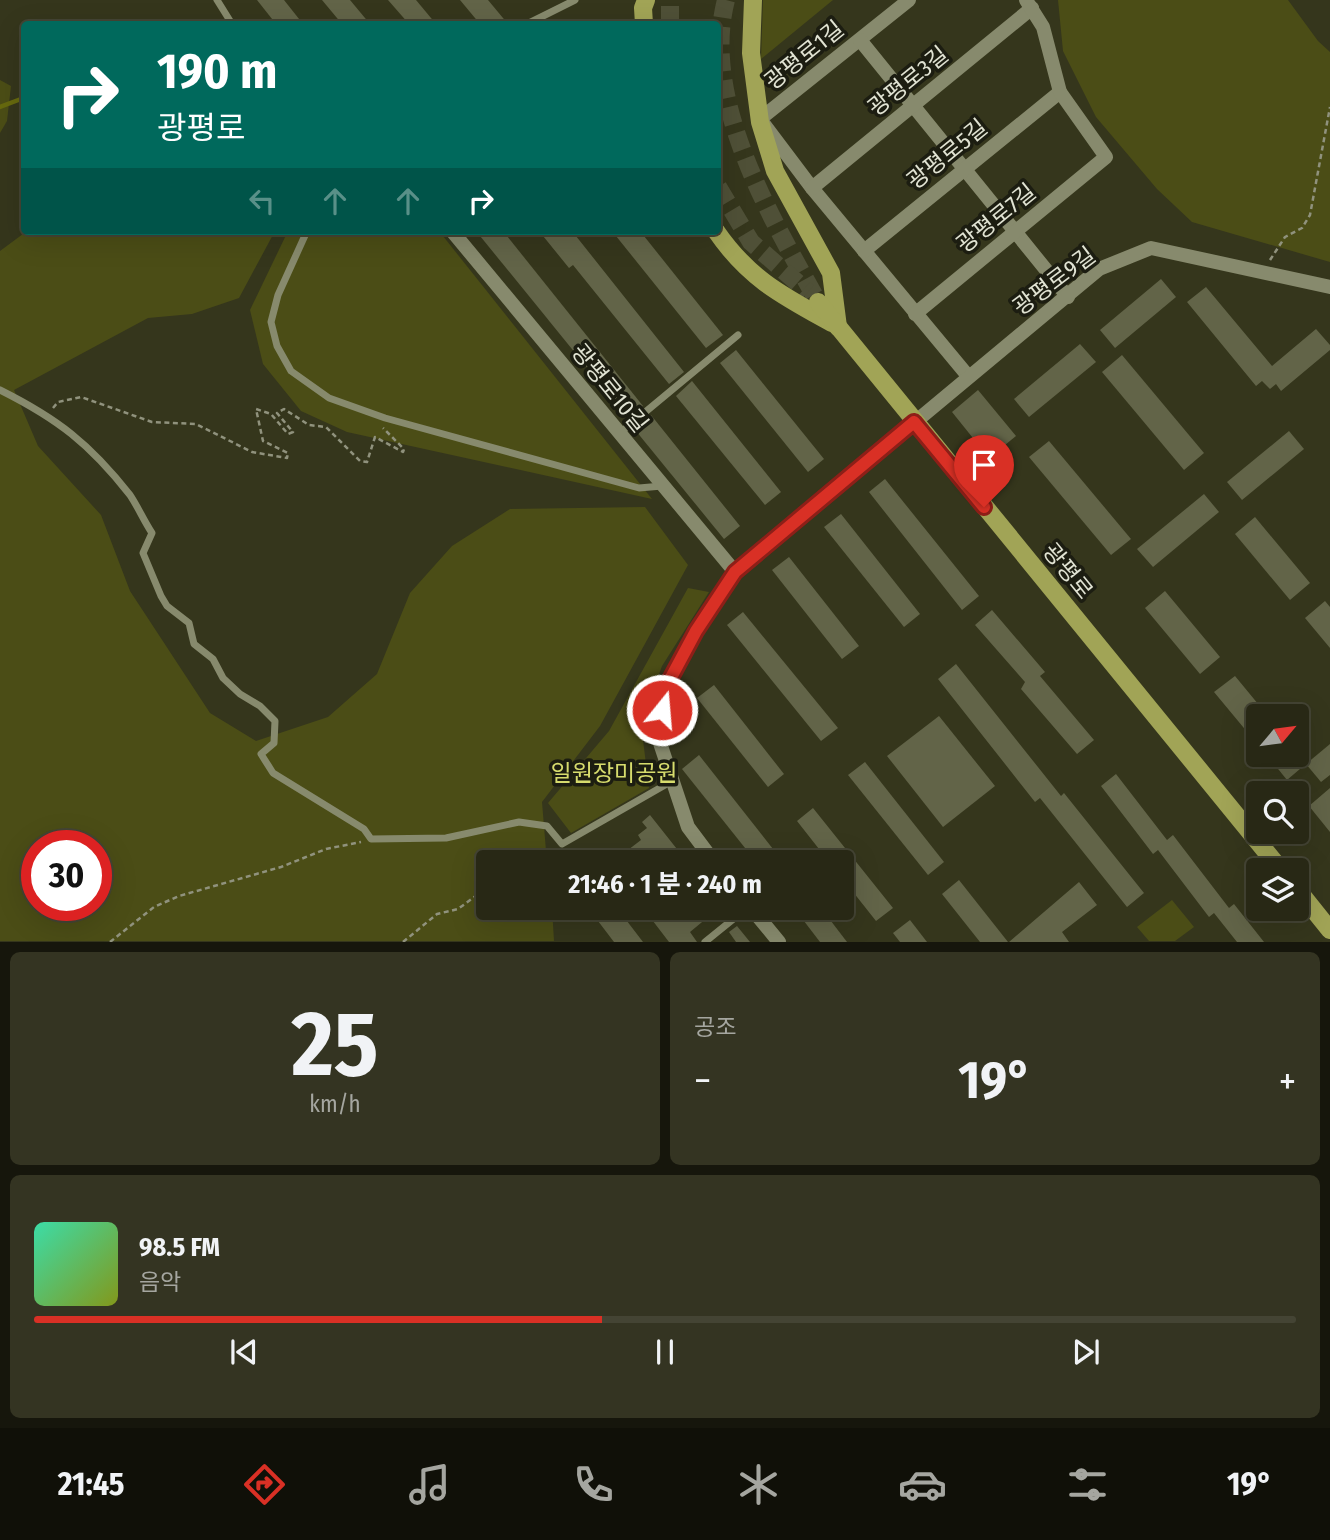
<!DOCTYPE html>
<html lang="ko">
<meta charset="utf-8">
<style>
:root{--surface:#282815;--page:#343422;--text:#f1f3f6;--muted:#a5a6a0;--line:#444434;--accent:#d93025}
body{margin:0;font-family:"Fira Sans Condensed","Noto Sans KR",sans-serif;background:var(--page);color:var(--text);height:100vh;display:flex;flex-direction:column;font-size:26px;white-space:nowrap}
*{box-sizing:border-box;margin:0}
p{font-size:23px;color:var(--muted)}
.icon{flex:none;width:38px;height:38px;fill:none;stroke:currentColor;stroke-width:2;stroke-linecap:round;stroke-linejoin:round}
.map{position:relative;height:942px;overflow:hidden}
.details{display:flex;flex-direction:column;gap:10px;padding:10px;background:#16160c;flex:1}
.details>*{flex:none}
.hud{position:absolute;left:21px;top:21px;width:700px;height:214px;border-radius:7px;box-shadow:0 7px 28px #0002,0 0 0 2px var(--line);background:#00695c;color:#fff;overflow:hidden}
.needle{width:46px;rotate:61deg}
.fabs{position:absolute;left:1246px;top:704px;display:grid;gap:14px}
.fabs a{display:grid;place-items:center;width:63px;height:63px;border-radius:7px;background:var(--surface);box-shadow:0 7px 28px #0002,0 0 0 2px var(--line);font-size:35px}
.speed{position:absolute;left:21px;top:830px;display:flex;gap:14px;font-size:35px;font-weight:700;text-align:center}
.speed>*{display:grid;place-content:center;width:91px;height:91px;border-radius:50%;background:var(--surface);box-shadow:0 7px 28px #0002,0 0 0 2px var(--line);line-height:1}
.speed .limit{border:10px solid #d22;background:#fff;color:#111}
.pin{position:absolute;display:grid;place-items:center;width:60px;height:60px;color:#fff;margin:-72px -30px;border-radius:50% 50% 50% 0;rotate:-45deg;box-shadow:0 0 7px #0007}
.pin .icon{rotate:45deg}
.me{position:absolute;width:77px;margin:-38px;rotate:17deg;stroke-linejoin:round;filter:drop-shadow(0 0 5px #0008)}
.turn{display:flex;align-items:center;gap:24px;height:147px;padding:0 21px;font-size:32px}
.turn .icon{width:91px;height:91px;stroke-width:2.5}
.turn b{display:block;font-size:49px;line-height:60px}
.lanes{display:flex;align-items:center;height:66px;padding:0 21px;background:#0003;justify-content:center;gap:35px;direction:ltr}
.lanes .off{opacity:.35}
.big{font-size:52px;font-weight:700;line-height:1.1}
.details .card{flex:1;display:flex;flex-direction:column;justify-content:center;gap:10px;min-width:0;padding:0 24px;border-radius:10px;background:var(--page)}
.details .dial{align-items:center;gap:0}
.dial b{font-size:91px;line-height:1}
.song{display:flex;align-items:center;gap:21px}
.cover{width:84px;height:84px;border-radius:10px;background:linear-gradient(135deg,hsl(160 70% 55%),hsl(70 70% 35%))}
.played{height:7px;border-radius:4px;background:linear-gradient(90deg,var(--accent) 45%,var(--line) 45%)}
.keys{display:flex;justify-content:space-around;direction:ltr}
.heat{display:flex;justify-content:space-between;align-items:center;font-size:38px;direction:ltr}
.details .tiles{flex:1;display:grid;gap:10px;grid-template-columns:1fr 1fr}
.card:last-child{grid-column:span 2}
.trip{position:absolute;left:476px;top:850px;width:378px;height:70px;border-radius:7px;background:var(--surface);box-shadow:0 7px 28px #0002,0 0 0 2px var(--line);font-weight:700;line-height:70px;text-align:center}
.dock{display:flex;height:112px;justify-content:space-around;align-items:center;background:#101008;color:var(--muted)}
.dock .icon{width:49px;height:49px}
.dock .selected{color:var(--accent)}
.dock b{font-size:32px;color:var(--text)}
.map>svg:first-child{display:block}
.green{fill:#4b4d16;fill-rule:evenodd}
.lines{fill:none;stroke-linecap:round;stroke-linejoin:round}
.stream{stroke:#66690e;stroke-width:4.5}
.building{fill:#626448}
.primary-tunnel{stroke:#4f5037;stroke-width:18;stroke-dasharray:18 9;stroke-linecap:butt}
.path{stroke:#90927d;stroke-width:2.5;stroke-dasharray:5 3.5;stroke-linecap:butt}
.service{stroke:#878a6d;stroke-width:7}
.minor{stroke:#878a6d;stroke-width:14}
.primary{stroke:#a1a456;stroke-width:18}
.route-casing{stroke:#8d1f18;stroke-width:18}
.route{stroke:#d93025;stroke-width:12}
.labels{text-anchor:middle;dominant-baseline:central;stroke-width:7;stroke-linejoin:round;paint-order:stroke}
.street-label{font-size:23px;fill:#e1e3d3;stroke:#1c1d11}
.park-label{font-size:23px;fill:#d7dc6d;stroke:#1c1d11}
</style>
<div class="map">
<svg width="1330" height="942" viewBox="0 0 1330 942">
<rect width="100%" height="100%" fill="#35361c"/>
<g class="green">
<path d="M763,0H833L761,59Z"/>
<path d="M1058,0H1288L1318,41L1330,52V262L1192,222L1157,189L1096,117L1063,51Z"/>
<path d="M0,80L11,86L7,121L0,133Z"/>
<path d="M27,231H275L239,298L192,314L148,318L14,390L38,446L101,515L130,591L210,713L256,741L328,717L377,674L410,593L452,546L510,509L645,507L688,565L600,726L542,802L547,863H488V908H552L554,941H0V251ZM37,845H96V905H37Z"/>
<path d="M288,231H439L652,499L347,432L301,411L263,364L250,310Z"/>
<path d="M688,588L709,592L662,666L641,724L649,788L571,833L548,803L609,731Z"/>
<path d="M1172,900L1194,927L1175,941H1149L1137,927Z"/>
</g>
<g class="lines">
<path class="stream" d="M0,107L21,99L24,88"/>
</g>
<g class="building">
<path d="M257,0H284L303,24H276Z"/>
<path d="M322,0H350L370,24H342Z"/>
<path d="M388,0H416L436,24H409Z"/>
<path d="M460,0H488L508,24H480Z"/>
<path d="M476,231H503L643,406L628,418Z"/>
<path d="M539,231H572L684,372L669,384L573,265L569,268Z"/>
<path d="M612,231H640L723,335L706,348Z"/>
<path d="M1161,279L1176,297L1115,348L1100,330Z"/>
<path d="M1206,287L1272,366L1316,329L1330,345V350L1281,391L1276,384L1270,389L1262,381L1256,386L1187,302Z"/>
<path d="M1080,344L1096,362L1029,417L1014,399Z"/>
<path d="M736,350L824,459L808,472L720,363Z"/>
<path d="M1122,355L1204,453L1184,470L1102,372Z"/>
<path d="M692,381L781,492L765,505L676,396Z"/>
<path d="M978,390L1016,436L989,458L952,412Z"/>
<path d="M651,415L740,526L724,539L636,431Z"/>
<path d="M1289,431L1304,449L1242,500L1227,482Z"/>
<path d="M1049,441L1131,539L1111,555L1029,457Z"/>
<path d="M885,479L979,596L962,610L869,492Z"/>
<path d="M1204,494L1219,512L1153,567L1137,549Z"/>
<path d="M841,514L920,614L904,627L824,527Z"/>
<path d="M1255,517L1310,583L1290,600L1235,534Z"/>
<path d="M789,557L859,646L842,659L772,570Z"/>
<path d="M1165,591L1220,657L1200,674L1145,608Z"/>
<path d="M1325,601L1330,607V648L1305,618Z"/>
<path d="M992,610L1045,672L1040,676L1094,740L1077,754L1021,689L1025,682L975,625Z"/>
<path d="M743,612L838,728L821,741L727,625Z"/>
<path d="M956,664L1061,796L1064,793L1144,893L1127,907L1040,798L1035,802L938,679Z"/>
<path d="M1235,676L1268,716H1258V745L1214,692Z"/>
<path d="M714,685L784,774L768,787L697,698Z"/>
<path d="M939,716L995,786L943,827L887,756Z"/>
<path d="M1330,744V775L1321,782L1306,764Z"/>
<path d="M1266,754H1300L1307,763L1287,780Z"/>
<path d="M699,755L784,863H757L682,769Z"/>
<path d="M865,762L944,862L928,875L848,775Z"/>
<path d="M1116,774L1167,840L1173,835L1229,908L1234,904L1264,942H1237L1214,913L1209,917L1158,850L1153,854L1101,786Z"/>
<path d="M1330,788V832L1309,806Z"/>
<path d="M813,808L893,908L876,921L842,878V863H830L797,821Z"/>
<path d="M650,815L688,863H611L641,840L638,835L647,828L642,822Z"/>
<path d="M959,880L1008,942H980L942,894Z"/>
<path d="M1079,882L1097,905L1062,932L1069,942H1009Z"/>
<path d="M604,908H617L643,942H614L598,921L608,913Z"/>
<path d="M643,908H719L690,932L697,942H669Z"/>
<path d="M794,908H821L847,942H820Z"/>
<path d="M910,920L927,942H900L893,933Z"/>
<path d="M737,926L750,942H736L729,932Z"/>
</g>
<g class="lines">
<g class="primary-tunnel">
<path d="M726,0C700,99 772,219 818,302"/>
<path d="M670,24V0"/>
<path d="M718,187L751,242L808,292"/>
</g>
<g class="path">
<path d="M1270,260L1285,237L1302,228L1310,215L1330,107"/>
<path d="M53,408L58,402L81,397L152,422L196,424L252,452L287,458L288,453L263,441L256,409L271,414L288,434L293,432L277,413L284,409L309,425L326,427L360,461L367,462L375,437L403,452L404,449L383,428"/>
<path d="M538,863L554,850"/>
<path d="M110,942L154,907L179,896L281,867L326,849L361,842"/>
<path d="M403,942L437,914L458,909L488,887"/>
</g>
<g class="service">
<path d="M217,0L232,24"/>
<path d="M527,24L575,0"/>
<path d="M307,231L278,295L271,322L277,346L291,371L329,398L385,418L639,488L662,486"/>
<path d="M0,390C58,419 90,444 130,495C138,507 144,521 152,533L143,553L161,596L167,606L189,623L194,644L213,659L223,678L240,694L260,706L275,721L274,743L261,754L273,773L364,829L371,839L446,838L519,822L547,826L562,844L672,781"/>
<path d="M620,433L738,335"/>
<path d="M705,942L747,908"/>
</g>
<g class="minor">
<path d="M909,0L760,119L812,188L968,376"/>
<path d="M860,40L1068,297"/>
<path d="M812,188L1032,8"/>
<path d="M452,231L735,572"/>
<path d="M864,251L1060,92"/>
<path d="M915,314L1106,157L1060,92L1043,27L1026,0"/>
<path d="M715,863L688,827L657,734L667,685L696,631L735,572L1099,269L1151,248L1330,287"/>
<path d="M751,908L779,942"/>
</g>
<g class="primary">
<path d="M753,0L751,53L760,122L775,171L831,273L838,327"/>
<path d="M644,24L643,8L646,0"/>
<path d="M716,231C749,279 783,296 832,323"/>
<path d="M818,302L1281,870"/>
<path d="M1297,889L1330,930"/>
</g>
</g>
<g class="lines">
<g class="route-casing">
<path id="route" d="M662,710L667,685L696,631L735,572L914,422L984,507"/>
</g>
<use href="#route" class="route"/>
</g>
<g class="labels">
<g class="street-label">
<text transform="translate(804 55) rotate(-39)">광평로1길</text>
<text transform="translate(908 81) rotate(-39)">광평로3길</text>
<text transform="translate(947 154) rotate(-39)">광평로5길</text>
<text transform="translate(996 218) rotate(-39)">광평로7길</text>
<text transform="translate(1054 281) rotate(-37)">광평로9길</text>
<text transform="translate(610 388) rotate(51)">광평로10길</text>
<text transform="translate(1068 571) rotate(51)">광평로</text>
</g>
<g class="park-label">
<text x="614" y="773">일원장미공원</text>
</g>
</g>
</svg>
<div class="fabs">
<a><svg class="needle" viewBox="-14 -14 28 28"><path d="M0-13l5 13h-10z" fill="#e53935"/><path d="M0 13l5-13h-10z" fill="#a5a6a0"/></svg></a>
<a><svg class="icon" aria-label="search" viewBox="0 0 24 24"><circle cx="10" cy="10" r="6"/><path d="M15 15l6 6"/></svg></a>
<a><svg class="icon" aria-label="layers" viewBox="0 0 24 24"><path d="M12 4l9 5-9 5-9-5zM3 14l9 5 9-5"/></svg></a>
</div>
<div class="speed"><div class="limit">30</div></div>
<div class="pin" style="left:984px;top:507px;background:#d93025"><svg class="icon" aria-label="arrive" viewBox="0 0 24 24"><path d="M6 21V4h12l-3 4 3 4H6"/></svg></div>
<svg class="me" style="left:662px;top:710px" viewBox="-20 -20 40 40"><circle r="17" fill="#d93025" stroke="#fff" stroke-width="3"/><path d="M0-11L8 9 0 5-8 9z" fill="#fff"/></svg>
<div class="trip">21:46 · 1 분 · 240 m</div>
<div class="hud">
<div class="turn"><svg class="icon" aria-label="right" viewBox="0 0 24 24"><path d="M7 20v-9h11M14 6l5 5-5 5"/></svg><div><b>190 m</b>광평로</div></div>
<div class="lanes"><svg class="icon off" aria-label="left" viewBox="0 0 24 24"><path d="M17 20v-9H6M10 6l-5 5 5 5"/></svg><svg class="icon off" aria-label="ahead" viewBox="0 0 24 24"><path d="M12 20V5M6 11l6-6 6 6"/></svg><svg class="icon off" aria-label="ahead" viewBox="0 0 24 24"><path d="M12 20V5M6 11l6-6 6 6"/></svg><svg class="icon" aria-label="right" viewBox="0 0 24 24"><path d="M7 20v-9h11M14 6l5 5-5 5"/></svg></div>
</div>
</div>
<section class="details">
<div class="tiles">
<div class="card dial"><b>25</b><p>km/h</p></div>
<div class="card"><p>공조</p>
<div class="heat"><a>−</a><b class="big">19°</b><a>+</a></div>
</div>
<div class="card">
<div class="song"><i class="cover"></i><div><b>98.5 FM</b><p>음악</p></div></div>
<div class="played"></div>
<div class="keys"><svg class="icon" aria-label="previous" viewBox="0 0 24 24"><path d="M18 5L8 12l10 7zM5 5v14"/></svg><svg class="icon" aria-label="pause" viewBox="0 0 24 24"><path d="M8 5v14M16 5v14"/></svg><svg class="icon" aria-label="next" viewBox="0 0 24 24"><path d="M6 5l10 7-10 7zM19 5v14"/></svg></div>
</div>
</div>
</section>
<nav class="dock">
<b>21:45</b>
<svg class="icon selected" aria-label="directions" viewBox="0 0 24 24"><path d="M12 3l9 9-9 9-9-9zM9 14v-3h6M13 9l2 2-2 2"/></svg>
<svg class="icon" aria-label="music" viewBox="0 0 24 24"><path d="M9 18V5l10-2v13"/><circle cx="6" cy="18" r="3"/><circle cx="16" cy="16" r="3"/></svg>
<svg class="icon" aria-label="phone" viewBox="0 0 24 24"><path d="M5 4h4l2 5-3 2q2 4 5 5l2-3 5 2v4C11 20 4 13 5 4z"/></svg>
<svg class="icon" aria-label="climate" viewBox="0 0 24 24"><path d="M12 3v18M4 7l16 10M4 17L20 7"/></svg>
<svg class="icon" aria-label="car" viewBox="0 0 24 24"><path d="M5 17H2v-5l4-1 3-4h7l3 4 3 1v5h-3M9 17h6M6 11h13"/><circle cx="7" cy="17" r="2"/><circle cx="17" cy="17" r="2"/></svg>
<svg class="icon" aria-label="filters" viewBox="0 0 24 24"><path d="M4 7h16M4 17h16"/><circle cx="9" cy="7" r="2"/><circle cx="15" cy="17" r="2"/></svg>
<b>19°</b>
</nav>
